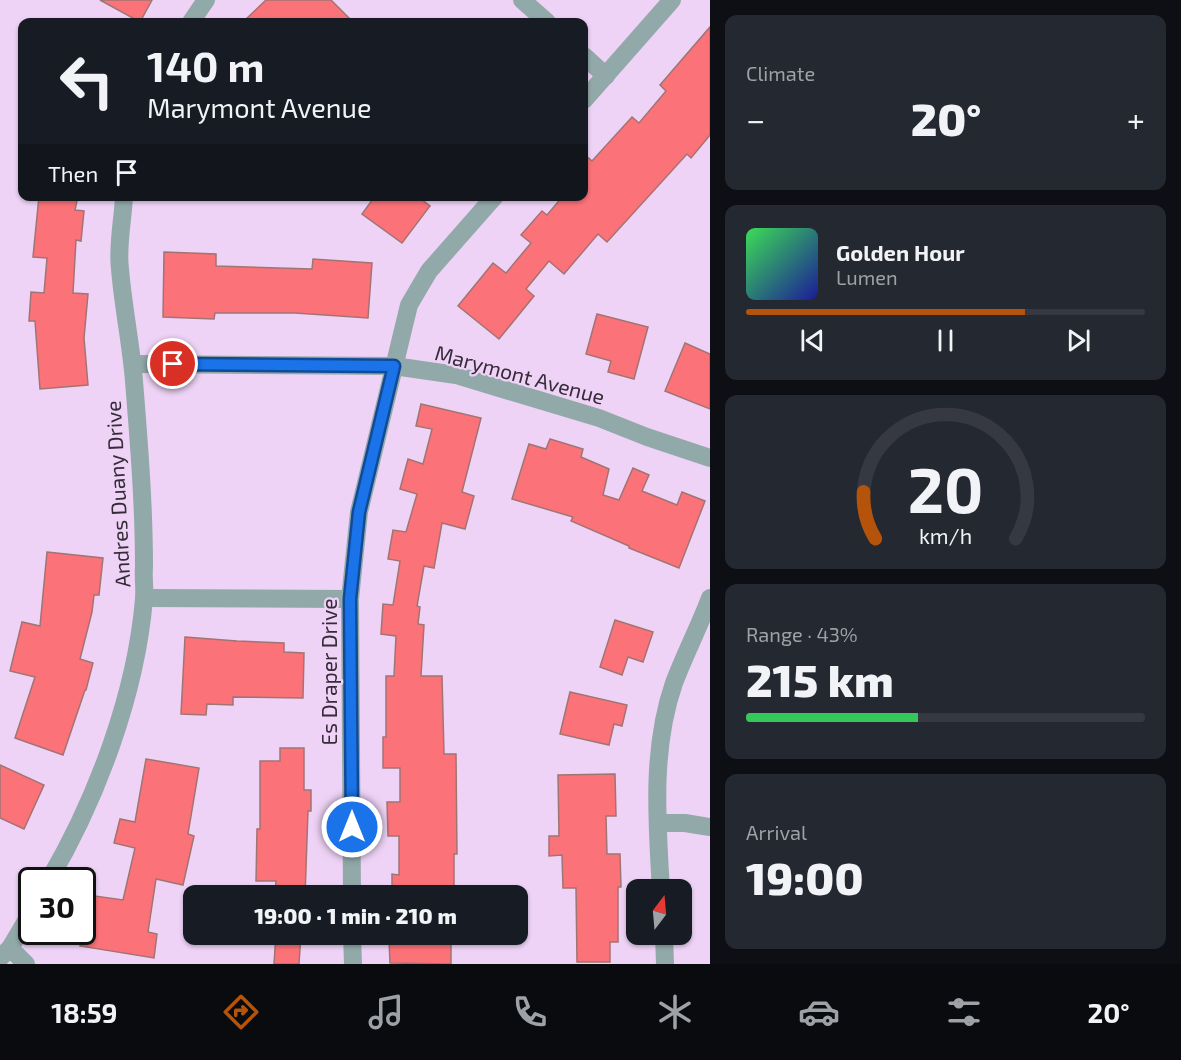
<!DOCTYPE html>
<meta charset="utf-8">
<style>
:root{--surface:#171b24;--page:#242831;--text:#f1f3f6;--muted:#9ea1a6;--line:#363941;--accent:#b45309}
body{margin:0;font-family:"Exo 2",sans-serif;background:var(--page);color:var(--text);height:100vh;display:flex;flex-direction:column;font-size:22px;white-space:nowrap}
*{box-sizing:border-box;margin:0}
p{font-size:20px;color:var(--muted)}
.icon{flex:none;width:33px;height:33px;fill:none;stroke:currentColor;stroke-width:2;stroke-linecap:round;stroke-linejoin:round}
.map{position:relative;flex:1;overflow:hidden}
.side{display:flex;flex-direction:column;gap:15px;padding:15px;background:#0d0f14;width:471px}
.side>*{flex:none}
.banner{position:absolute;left:18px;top:18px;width:570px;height:183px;border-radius:12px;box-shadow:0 2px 4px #0004;background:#171b24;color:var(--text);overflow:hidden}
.needle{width:39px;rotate:16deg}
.buttons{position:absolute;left:626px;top:879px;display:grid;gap:12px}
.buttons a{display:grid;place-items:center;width:66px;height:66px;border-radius:12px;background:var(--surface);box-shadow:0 2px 4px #0004;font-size:30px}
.speed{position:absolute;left:18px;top:867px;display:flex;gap:12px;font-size:30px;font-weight:700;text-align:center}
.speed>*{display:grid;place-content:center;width:78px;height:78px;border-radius:50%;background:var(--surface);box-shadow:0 2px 4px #0004;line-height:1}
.speed .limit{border:3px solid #111;border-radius:9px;background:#fff;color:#111}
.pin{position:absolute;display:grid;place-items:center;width:51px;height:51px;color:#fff;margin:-26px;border:3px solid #fff;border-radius:50%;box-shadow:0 2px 6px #0007}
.me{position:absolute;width:66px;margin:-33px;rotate:0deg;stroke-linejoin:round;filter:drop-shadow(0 0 4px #0008)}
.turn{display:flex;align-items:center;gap:21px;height:126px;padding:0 30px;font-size:27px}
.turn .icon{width:78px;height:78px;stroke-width:2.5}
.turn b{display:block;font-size:42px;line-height:51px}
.then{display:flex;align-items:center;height:57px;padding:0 30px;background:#0003;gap:12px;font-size:22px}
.big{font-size:45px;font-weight:800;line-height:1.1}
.side .widget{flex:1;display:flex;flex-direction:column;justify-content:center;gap:9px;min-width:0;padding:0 21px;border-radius:12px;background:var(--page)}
.side .dial{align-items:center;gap:0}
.dial svg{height:156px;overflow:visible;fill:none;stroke:var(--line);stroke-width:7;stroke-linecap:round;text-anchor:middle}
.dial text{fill:var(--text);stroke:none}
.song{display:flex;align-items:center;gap:18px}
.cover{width:72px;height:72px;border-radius:9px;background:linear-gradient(135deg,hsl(130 70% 55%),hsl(240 70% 35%))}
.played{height:6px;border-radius:3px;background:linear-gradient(90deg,var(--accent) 70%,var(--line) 70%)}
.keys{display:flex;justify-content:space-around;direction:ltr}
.heat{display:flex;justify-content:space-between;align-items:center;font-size:33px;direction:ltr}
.charge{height:9px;border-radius:4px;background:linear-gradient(90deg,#34c759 43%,var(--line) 0)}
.trip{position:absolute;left:183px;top:885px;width:345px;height:60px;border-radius:12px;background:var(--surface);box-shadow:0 2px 4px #0004;font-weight:800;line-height:60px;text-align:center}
.tabs{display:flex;height:96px;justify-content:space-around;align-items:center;background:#090b0e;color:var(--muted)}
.tabs .icon{width:42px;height:42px}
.tabs .selected{color:var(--accent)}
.tabs b{font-size:27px;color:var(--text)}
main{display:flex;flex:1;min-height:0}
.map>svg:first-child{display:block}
.building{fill:#fc7279;stroke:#a17474;stroke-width:1.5}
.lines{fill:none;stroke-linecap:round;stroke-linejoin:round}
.minor{stroke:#92a9a9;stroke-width:18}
.route-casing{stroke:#114b97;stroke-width:15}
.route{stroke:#1a73e8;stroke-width:10}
.labels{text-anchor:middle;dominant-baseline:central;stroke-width:4.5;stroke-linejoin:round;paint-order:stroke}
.street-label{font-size:21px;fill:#362c39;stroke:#eed3f6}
</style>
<main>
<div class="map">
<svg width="710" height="964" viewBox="0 0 710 964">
<rect width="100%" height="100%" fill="#eed3f6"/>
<g class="building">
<path d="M100,0H152L140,22Z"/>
<path d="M266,0H331L353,22H243Z"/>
<path d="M710,27V135L691,158L687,154L607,242L598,234L564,274L549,261L526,289L534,296L499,339L458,306L493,263L506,273L531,243L521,235L542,211L547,215L563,196H584V154L592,161L632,117L639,123L666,91L660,85Z"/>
<path d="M39,196H78L75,210L84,211L81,241L76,240L73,293L88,294L84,338L88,385L40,389L35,321H29L31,292L44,293L47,258L33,257Z"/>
<path d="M375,196H417L430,206L402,243L362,214Z"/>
<path d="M164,252L216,254V266L312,269L313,259L372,263L368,318L295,313H215L214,319L163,317Z"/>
<path d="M597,314L648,327L634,379L608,372L611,361L586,354Z"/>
<path d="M685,343L710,354V409L665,391Z"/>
<path d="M421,404L481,418L462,492L474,496L465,529L442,523L434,568L424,566L417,606L420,607L418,624L424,625L421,676H442L444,754H456L457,854H454V887H450V896H392V874L399,875V836H388L387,802H400V768H383V737H386V676H394L396,636L381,634L383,604L393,605L400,561L388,559L393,530L406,532L417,494L400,489L408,459L423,464L432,429L416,426Z"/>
<path d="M550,439L583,449L581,457L609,469L603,495L619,500L633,468L649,475L642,491L677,505L682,492L705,501L679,568L629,548V546L571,521L573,517L512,499L529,444L546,449Z"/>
<path d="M47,552L103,558L99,595H94L92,612L80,659L93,663L86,690H85L63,755L15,738L35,677L10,671L22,622L40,626Z"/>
<path d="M615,620L653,632L643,662L628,657L622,675L600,667Z"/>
<path d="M185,637L237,641L284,643V652L304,653L303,698L233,697V705L207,704L206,715L181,714Z"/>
<path d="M570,692L627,705L622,726L614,724L609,745L560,734Z"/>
<path d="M280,748H304V790H311V811H308L305,896H275L276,881H256L257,829H260V761H280Z"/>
<path d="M146,759L199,768L188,834L194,836L183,885L156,879L148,932L157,934L154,958L80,946L88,895L123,900L135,848L114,843L120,819L135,822Z"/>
<path d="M0,765L44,785L24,829L0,818Z"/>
<path d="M615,774L616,816H606L607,854H620L621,887H618V942H610V962H577L576,888H563L562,855L549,856V836H559L558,775Z"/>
<path d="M276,934H301L299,964H274Z"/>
<path d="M451,938V964L390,963L389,940Z"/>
</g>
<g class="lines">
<g class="minor">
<path d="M522,0L547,22"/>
<path d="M191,22L206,0"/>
<path d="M584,56L606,76"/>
<path d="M584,100L672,0"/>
<path d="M133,364L394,366L456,375L599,418L647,437L710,458"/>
<path d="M144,598L350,599"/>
<path d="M658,823H685L710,827"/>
<path d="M49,880C97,798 136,694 144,599C145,588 143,577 144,567C144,505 139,443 134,381C131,344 123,306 120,269C117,246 123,220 124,196"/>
<path d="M661,890C657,821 651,749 674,683C685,654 699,627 710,598"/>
<path d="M352,896L350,599L359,512L409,305L429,271L495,196"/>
<path d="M352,934L353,964"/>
<path d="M664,934L665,964"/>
<path d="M10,948L26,964"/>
<path d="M0,958L10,948L32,911"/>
</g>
</g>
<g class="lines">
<g class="route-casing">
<path id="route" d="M173,364L394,366L359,512L350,599L352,827"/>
</g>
<use href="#route" class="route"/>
</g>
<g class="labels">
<g class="street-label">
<text transform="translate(520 374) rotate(15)">Marymont Avenue</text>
<text transform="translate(117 494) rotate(-93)">Andres Duany Drive</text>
<text transform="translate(328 672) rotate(-90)">Es Draper Drive</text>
</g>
</g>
</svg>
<div class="buttons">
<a><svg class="needle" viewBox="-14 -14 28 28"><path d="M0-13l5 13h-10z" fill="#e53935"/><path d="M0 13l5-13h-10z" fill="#9ea1a6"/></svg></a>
</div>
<div class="speed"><div class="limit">30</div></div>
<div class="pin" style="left:173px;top:364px;background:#d93025"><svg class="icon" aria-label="arrive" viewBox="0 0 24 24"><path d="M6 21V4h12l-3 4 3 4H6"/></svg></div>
<svg class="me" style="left:352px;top:827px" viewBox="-20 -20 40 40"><circle r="17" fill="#1a73e8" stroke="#fff" stroke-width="3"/><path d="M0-11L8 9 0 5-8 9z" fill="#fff"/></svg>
<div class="trip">19:00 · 1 min · 210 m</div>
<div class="banner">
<div class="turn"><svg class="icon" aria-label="left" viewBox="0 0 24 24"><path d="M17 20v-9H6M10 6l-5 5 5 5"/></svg><div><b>140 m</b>Marymont Avenue</div></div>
<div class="then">Then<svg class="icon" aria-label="arrive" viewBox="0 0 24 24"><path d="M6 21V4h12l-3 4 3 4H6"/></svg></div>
</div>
</div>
<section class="side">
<div class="widget"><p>Climate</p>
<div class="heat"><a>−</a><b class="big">20°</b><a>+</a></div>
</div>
<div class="widget">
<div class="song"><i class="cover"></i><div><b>Golden Hour</b><p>Lumen</p></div></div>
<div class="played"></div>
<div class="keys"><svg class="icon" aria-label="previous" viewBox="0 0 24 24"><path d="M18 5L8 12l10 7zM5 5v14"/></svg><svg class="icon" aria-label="pause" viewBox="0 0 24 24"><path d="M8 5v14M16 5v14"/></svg><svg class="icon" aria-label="next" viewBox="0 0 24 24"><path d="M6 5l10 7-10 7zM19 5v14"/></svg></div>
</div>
<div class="widget dial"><svg viewBox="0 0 100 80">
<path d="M14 69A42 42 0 1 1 86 69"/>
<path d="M14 69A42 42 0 0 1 8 45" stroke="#b45309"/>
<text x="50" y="56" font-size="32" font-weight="700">20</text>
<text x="50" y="72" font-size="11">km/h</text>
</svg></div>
<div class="widget"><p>Range · 43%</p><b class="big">215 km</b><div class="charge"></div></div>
<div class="widget"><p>Arrival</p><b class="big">19:00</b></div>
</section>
</main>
<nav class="tabs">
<b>18:59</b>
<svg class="icon selected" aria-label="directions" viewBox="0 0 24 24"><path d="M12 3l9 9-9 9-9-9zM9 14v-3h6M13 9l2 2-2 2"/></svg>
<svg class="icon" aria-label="music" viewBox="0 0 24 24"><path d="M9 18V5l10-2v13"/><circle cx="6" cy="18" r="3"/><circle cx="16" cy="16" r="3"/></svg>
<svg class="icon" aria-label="phone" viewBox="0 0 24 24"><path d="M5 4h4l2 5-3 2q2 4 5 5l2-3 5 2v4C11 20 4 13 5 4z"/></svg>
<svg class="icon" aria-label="climate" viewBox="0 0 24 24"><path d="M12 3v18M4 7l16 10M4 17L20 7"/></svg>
<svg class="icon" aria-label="car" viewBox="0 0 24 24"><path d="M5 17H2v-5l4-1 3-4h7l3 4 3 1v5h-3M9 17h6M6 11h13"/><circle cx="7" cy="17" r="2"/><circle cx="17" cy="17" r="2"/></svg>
<svg class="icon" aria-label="filters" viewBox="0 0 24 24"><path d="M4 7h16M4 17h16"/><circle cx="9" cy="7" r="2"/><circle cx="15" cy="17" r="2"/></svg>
<b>20°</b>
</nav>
